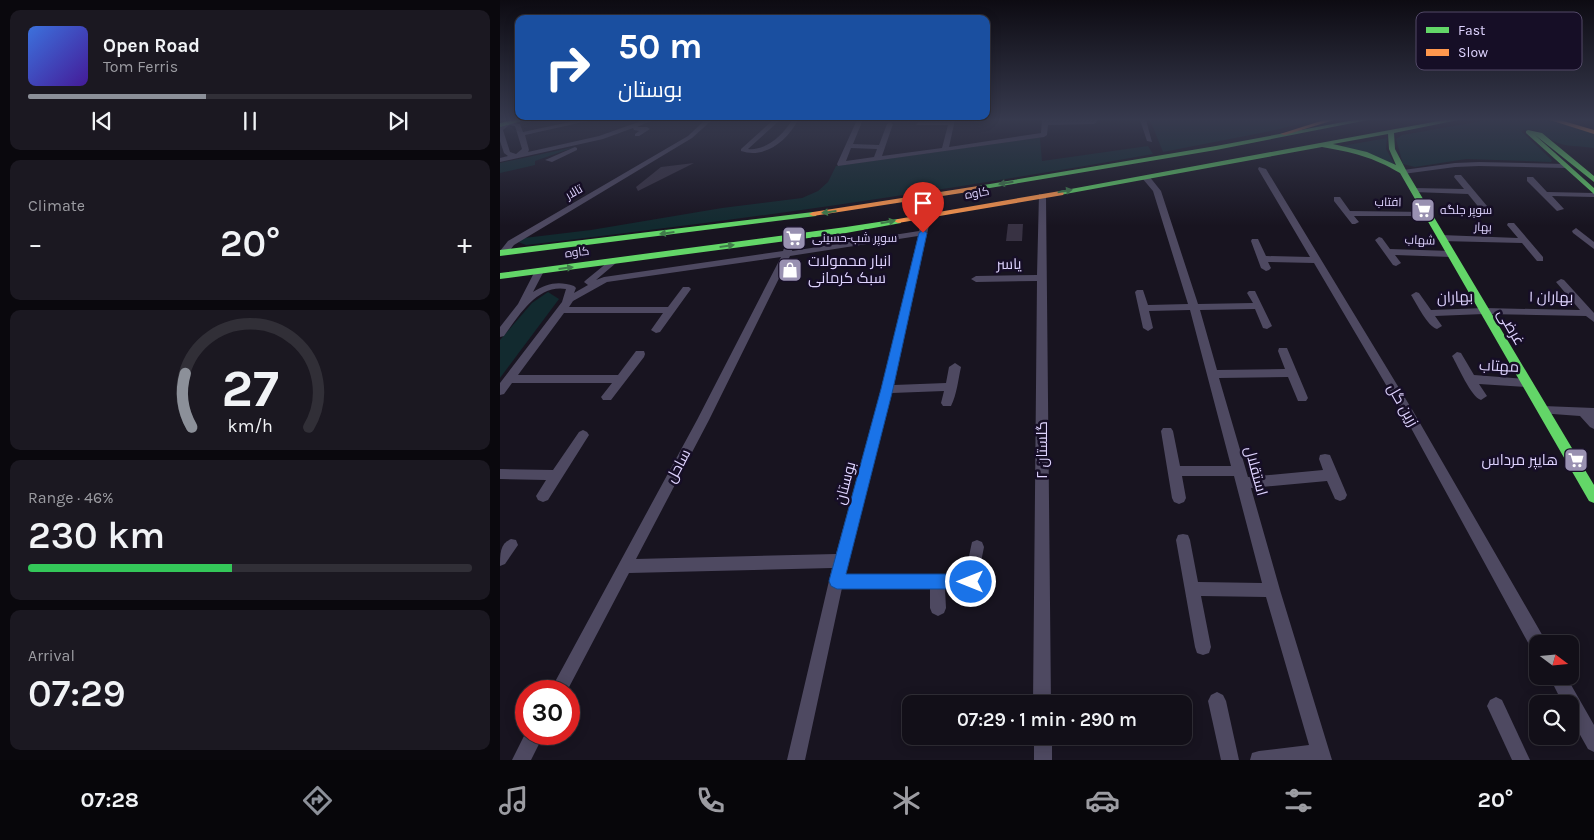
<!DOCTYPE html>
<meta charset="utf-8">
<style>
:root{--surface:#120f18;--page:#1b1821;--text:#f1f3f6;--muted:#9c9ca2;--line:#312f37;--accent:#8c9099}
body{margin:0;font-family:Karla,Cairo,sans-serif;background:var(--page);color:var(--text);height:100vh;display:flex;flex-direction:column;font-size:19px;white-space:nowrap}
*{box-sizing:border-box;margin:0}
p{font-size:16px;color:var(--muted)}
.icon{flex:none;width:28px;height:28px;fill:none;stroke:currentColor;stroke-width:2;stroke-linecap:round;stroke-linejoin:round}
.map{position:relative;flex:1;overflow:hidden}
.panel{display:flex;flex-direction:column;gap:10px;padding:10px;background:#0a080d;width:500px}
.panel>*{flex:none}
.hud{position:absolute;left:15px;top:15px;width:475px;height:105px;border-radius:10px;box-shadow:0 2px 12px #0003,0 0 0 1px var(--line);background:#1a4fa0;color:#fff;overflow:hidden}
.needle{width:32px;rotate:106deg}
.buttons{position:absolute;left:1029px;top:635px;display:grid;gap:10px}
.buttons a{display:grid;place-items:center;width:50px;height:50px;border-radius:10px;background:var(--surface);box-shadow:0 2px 12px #0003,0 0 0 1px var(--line);font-size:25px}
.speed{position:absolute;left:15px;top:680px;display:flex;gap:10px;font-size:25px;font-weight:700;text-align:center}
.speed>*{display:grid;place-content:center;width:65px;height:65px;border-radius:50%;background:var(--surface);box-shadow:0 2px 12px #0003,0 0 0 1px var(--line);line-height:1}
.speed .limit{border:8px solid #d22;background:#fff;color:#111}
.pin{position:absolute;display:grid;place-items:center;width:42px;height:42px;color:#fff;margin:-51px -21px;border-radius:50% 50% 50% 0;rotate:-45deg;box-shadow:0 0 5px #0007}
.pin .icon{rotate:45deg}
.me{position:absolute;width:55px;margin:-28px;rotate:270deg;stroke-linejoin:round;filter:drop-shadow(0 0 4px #0008)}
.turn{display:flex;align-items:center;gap:18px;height:105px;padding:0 20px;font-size:22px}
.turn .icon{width:65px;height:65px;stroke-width:2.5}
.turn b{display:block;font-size:35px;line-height:42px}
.big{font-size:38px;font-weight:600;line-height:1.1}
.panel .widget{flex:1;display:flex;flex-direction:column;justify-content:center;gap:8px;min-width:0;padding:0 18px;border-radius:10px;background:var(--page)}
.panel .dial{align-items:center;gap:0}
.dial svg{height:130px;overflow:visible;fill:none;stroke:var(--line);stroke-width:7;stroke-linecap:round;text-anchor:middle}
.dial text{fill:var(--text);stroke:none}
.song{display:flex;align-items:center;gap:15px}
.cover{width:60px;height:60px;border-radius:8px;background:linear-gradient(135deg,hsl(220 70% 55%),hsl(260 70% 35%))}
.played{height:5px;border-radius:2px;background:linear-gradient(90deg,var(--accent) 40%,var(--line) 40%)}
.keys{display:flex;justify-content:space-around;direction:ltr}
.heat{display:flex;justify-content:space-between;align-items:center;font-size:28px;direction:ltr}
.charge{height:8px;border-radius:4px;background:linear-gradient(90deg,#34c759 46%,var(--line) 0)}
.trip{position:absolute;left:402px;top:695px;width:290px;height:50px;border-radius:10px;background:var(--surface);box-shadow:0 2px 12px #0003,0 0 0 1px var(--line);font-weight:600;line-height:50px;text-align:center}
.tab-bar{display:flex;height:80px;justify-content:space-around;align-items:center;background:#07060a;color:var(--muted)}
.tab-bar .icon{width:35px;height:35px}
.tab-bar .selected{color:var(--accent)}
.tab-bar b{font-size:22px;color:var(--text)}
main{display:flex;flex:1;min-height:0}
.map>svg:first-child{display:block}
.green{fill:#122a2f}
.building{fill:#383243}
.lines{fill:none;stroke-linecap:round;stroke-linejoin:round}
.street{fill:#4e4961;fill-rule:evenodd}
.fast{fill:#63d668;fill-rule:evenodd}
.slow{fill:#ff974d;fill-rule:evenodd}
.oneway{fill:#407c4a}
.route{fill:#1a73e8;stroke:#114b97}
.labels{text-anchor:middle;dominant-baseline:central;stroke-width:5;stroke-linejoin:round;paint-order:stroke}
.far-street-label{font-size:12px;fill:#dfd4ff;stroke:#160e26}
.far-poi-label{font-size:12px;fill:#dfd4ff;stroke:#160e26;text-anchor:start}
.poi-label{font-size:15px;fill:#dfd4ff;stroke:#160e26;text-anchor:start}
.street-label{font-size:15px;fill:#dfd4ff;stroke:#160e26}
.key{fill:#160e26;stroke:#524967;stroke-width:1}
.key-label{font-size:14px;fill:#dfd4ff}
</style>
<main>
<section class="panel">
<div class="widget">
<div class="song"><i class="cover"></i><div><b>Open Road</b><p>Tom Ferris</p></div></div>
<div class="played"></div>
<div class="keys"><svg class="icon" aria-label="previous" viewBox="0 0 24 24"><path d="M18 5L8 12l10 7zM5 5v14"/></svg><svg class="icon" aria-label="pause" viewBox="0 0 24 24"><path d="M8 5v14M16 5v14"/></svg><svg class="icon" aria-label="next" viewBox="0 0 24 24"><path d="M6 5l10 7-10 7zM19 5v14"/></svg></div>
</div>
<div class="widget"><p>Climate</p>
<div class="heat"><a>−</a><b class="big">20°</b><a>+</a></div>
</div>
<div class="widget dial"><svg viewBox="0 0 100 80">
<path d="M14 69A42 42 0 1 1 86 69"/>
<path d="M14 69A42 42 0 0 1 10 36" stroke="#8c9099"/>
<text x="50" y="56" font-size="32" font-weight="700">27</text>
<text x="50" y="72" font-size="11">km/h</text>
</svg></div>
<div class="widget"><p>Range · 46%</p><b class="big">230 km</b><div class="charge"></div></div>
<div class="widget"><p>Arrival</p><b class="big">07:29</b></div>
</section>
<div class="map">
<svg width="1094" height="760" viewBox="0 0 1094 760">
<rect width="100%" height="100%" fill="#181420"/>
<g class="green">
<path d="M650,120H816L771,131L663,152Z"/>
<path d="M988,120H1048L1094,133V148C1083,146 1068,147 1058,143C1045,138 1036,125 1021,131L1052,160L1051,162L966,159L915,167L903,164L896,139L902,135Z"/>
<path d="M536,138H540L542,161L648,146L653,154C445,191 236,221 26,245L18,242L24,238L91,230L222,208L302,198L318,191L328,182L336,166Z"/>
<path d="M887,138L886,149L895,165L842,146Z"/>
<path d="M75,147L35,161V165L0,173V163Z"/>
<path d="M48,292L59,299L0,378V340L32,303Z"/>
</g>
<g class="building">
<path d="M194,163L138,191L136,187L161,167Z"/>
<path d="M508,224H523L522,241H506Z"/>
</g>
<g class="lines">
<g class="street">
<path d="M79,120H92L25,135L29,150L28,152L99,136L144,120H153L137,127H147L150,129L139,136H135V134L139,131L134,130L133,128L103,139L0,162V158L8,156L4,153L0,141V126L6,122L20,124L23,132ZM9,125L15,126L22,149L16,154L10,152L3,130Z"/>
<path d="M205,120H212L192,138L14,245L6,255H0V251L8,241L188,136Z"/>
<path d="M273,120H280L248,149C266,151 283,135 292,120H298C287,141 265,159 241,151V149Z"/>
<path d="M359,120L362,122L353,144L379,145L387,124L390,122L393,124L382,156L442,148L448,125H417L416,124L419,122L455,120L449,147L541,133L542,120H597V122L594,124L548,125L547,135L544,137L338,166L337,164L356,122ZM351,148L377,149L374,157L346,161Z"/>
<path d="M640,120H646L652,142L647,141Z"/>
<path d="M75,147L77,148V150L52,162L45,160Z"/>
<path d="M979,162L1065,164L1069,166L1065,168L979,166L955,167L903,174L899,172L903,170L955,163Z"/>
<path d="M759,167L766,169L913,411L1044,638L1046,644H1038V652L1032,650L905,417L814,263L768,262L771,268L769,270L766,271L761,268L751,241L752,239H758L766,256L810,257L758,169Z"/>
<path d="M955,175H961L987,206V210H981L968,194L914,192L910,190L914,188L964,189L954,177Z"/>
<path d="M643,176H649L661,191L698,304L753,303L747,293L749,291H755L772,326L767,329L763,328L755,309L700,310L717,370L785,369L778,351L779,348H787L808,398L806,401H798L788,377L719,378L748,477L823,470L819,459L820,455L825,454L830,455L847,495L845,499L840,501L835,499L827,481L751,488L780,590L832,760H750L752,753L759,751L809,745L766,597L701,596L711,647L709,653L703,655L697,653L695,647L676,540L678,535L683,534L688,535L690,540L698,582L762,583L734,476H682L686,498L684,502L679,504L674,502L672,498L661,431L663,428H671L673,431L680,466H731L690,310L649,311L653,328L648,331L643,328L635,292L637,290H643L648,305L688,304L653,191L642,178Z"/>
<path d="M1027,177H1033L1047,192L1094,193V197L1052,196L1064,209L1057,211L1027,181Z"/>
<path d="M539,194L546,196L551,704H533L537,281L476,282L471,279L476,276L537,275Z"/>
<path d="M834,197H840L850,211L927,212L931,214L927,216H854L859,222L855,224H852L834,201Z"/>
<path d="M424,214L431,216L394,385L446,383L449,367L455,363L461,367C458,380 457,394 451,406H443L441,403L444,391L392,393L346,574L465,575L472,542L477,540L482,542L484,547L476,587L471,589H445L446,608L444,613L438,616L432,613L430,608V589L342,588L305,760H287L332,568L129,573L67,691H50L197,420L281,257L107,282L73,301L69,307H168L183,287H189L191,289L160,332L156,333L151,330L163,313H64L18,375H118L136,351H144L145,354L144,357L111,400H103L101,397L112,383H12L4,394L0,395V383L62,302L66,289C37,284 18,317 4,336L0,337V327L18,304L36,269L39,268L44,271L33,292C47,283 59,281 74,286L76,288L74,293L88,285L84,282L86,280L113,258L117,261L116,263L96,280L104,277L283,251L288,237L292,234L296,237L292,251L419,231ZM418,236L381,389L336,554L136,559L209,420L290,256Z"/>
<path d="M1008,223H1014L1043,257V261H1037L1022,243L941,241L937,238L941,235L1018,238L1007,225Z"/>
<path d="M1076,228L1094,242V249L1073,233L1072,231Z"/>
<path d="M879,237L882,238L890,249L951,251L955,254L951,257L895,255L901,263L896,266L893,265L875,240Z"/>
<path d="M1061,279L1064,280L1094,313V322L1086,316L984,314L935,316L942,326L937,329C927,326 917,304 911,295L916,292L919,293L931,310L984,308L1080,310L1056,282Z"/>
<path d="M957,352L961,353L974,375L1027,379L1033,383L1027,387L979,384L987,396L981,400C971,397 958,366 952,356Z"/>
<path d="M1043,406L1094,408V429L1090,427L1080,416L1039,413L1037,410L1039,407Z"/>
<path d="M83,430L87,432L89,435L48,500L43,502L38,500L36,496L46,480L0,479V469L53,470L79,432Z"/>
<path d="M11,539L16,540L18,545L5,564L0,566C0,554 0,543 11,539Z"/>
<path d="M1049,676H1066L1094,725V752L1088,749L1070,717V704H1063Z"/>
<path d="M717,692L723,695L726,701L739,760H721L708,701L711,695Z"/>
<path d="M996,697L1002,700L1030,760H1012L987,706L990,700Z"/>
<path d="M26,732V734H44L31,760H12Z"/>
<rect x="534" y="736" width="18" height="24"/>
</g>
<g class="fast">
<path d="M13,120H25L0,127V123Z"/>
<path d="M854,120H868L716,150L478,190L474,188L478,186L716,146Z"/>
<path d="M944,120H958L894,133L895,149L907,172L1094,485V503L1089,501L900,173C873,157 852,152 822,147L560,195L556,193L560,191ZM888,134L889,149L896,165L867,152L833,144Z"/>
<path d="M1028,130L1042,133L1094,176V182L1035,135L1094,188V194L1026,133V131Z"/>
<path d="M313,212L317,214L316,216L0,256V250Z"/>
<path d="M398,219H401V223L346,233L0,279V273L346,227Z"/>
</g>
<g class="slow">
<path d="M824,120H834L785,135L780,134Z"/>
<path d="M1050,120H1060L1094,130V134Z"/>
<path d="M478,186L482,188L481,190L313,216L309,214L313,212Z"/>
<path d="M560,191L564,193L563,195L398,223L394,221L398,219Z"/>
</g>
</g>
<defs><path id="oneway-solid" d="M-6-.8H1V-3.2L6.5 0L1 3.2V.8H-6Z" transform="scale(1.25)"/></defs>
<g class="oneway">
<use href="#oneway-solid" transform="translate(506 183) rotate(171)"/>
<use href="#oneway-solid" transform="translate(565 191) rotate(-10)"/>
<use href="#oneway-solid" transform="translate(329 212) rotate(173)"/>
<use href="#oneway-solid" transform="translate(388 222) rotate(-10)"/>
<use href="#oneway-solid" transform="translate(167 233) rotate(173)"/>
<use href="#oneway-solid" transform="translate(227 246) rotate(-8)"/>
<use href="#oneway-solid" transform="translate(66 268) rotate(-7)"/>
</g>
<linearGradient id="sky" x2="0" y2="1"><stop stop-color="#0d0b12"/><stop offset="0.53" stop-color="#373a4e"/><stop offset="1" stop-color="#373a4e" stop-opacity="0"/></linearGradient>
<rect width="1094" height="226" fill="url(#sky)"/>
<path class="route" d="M423,230L427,233L393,389L346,574H471L477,576L479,582L477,587L471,589H337L331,586L329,581L381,389L419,233Z"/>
<defs>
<g id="supermarket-square" transform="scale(1.25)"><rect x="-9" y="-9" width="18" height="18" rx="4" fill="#9991b1" stroke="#160e26"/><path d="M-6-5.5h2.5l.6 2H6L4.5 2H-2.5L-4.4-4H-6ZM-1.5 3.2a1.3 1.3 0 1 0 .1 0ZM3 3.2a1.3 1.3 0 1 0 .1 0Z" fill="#fff"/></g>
<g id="shop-square" transform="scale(1.25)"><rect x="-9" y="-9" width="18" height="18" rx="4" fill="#9991b1" stroke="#160e26"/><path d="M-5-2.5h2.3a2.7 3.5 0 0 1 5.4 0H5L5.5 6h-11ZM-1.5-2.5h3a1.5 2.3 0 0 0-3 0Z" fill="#fff"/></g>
</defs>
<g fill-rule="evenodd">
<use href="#supermarket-square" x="923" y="210"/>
<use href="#supermarket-square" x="294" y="238"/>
<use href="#shop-square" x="290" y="270"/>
<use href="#supermarket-square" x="1076" y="460"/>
</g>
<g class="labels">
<g class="far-street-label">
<text transform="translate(74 192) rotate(-30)">تالار</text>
<text transform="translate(477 193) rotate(-10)">کاوه</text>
<text transform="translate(888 202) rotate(1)">افتاب</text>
<text transform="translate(983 227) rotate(2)">بهار</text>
<text transform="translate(920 240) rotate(2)">شهاب</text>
<text transform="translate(77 252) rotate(-7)">کاوه</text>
</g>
<g class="far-poi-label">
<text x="940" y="210">سوپر جلگه</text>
<text x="312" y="238">سوپر شب-حسینی</text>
</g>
<g class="poi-label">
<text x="308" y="261">انبار محمولات<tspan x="308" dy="17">سبک کرمانی</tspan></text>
<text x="1058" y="460" text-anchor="end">هایپر مرداس</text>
</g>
<g class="street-label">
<text transform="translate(509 264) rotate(-1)">یاسر</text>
<text transform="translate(955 297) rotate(-2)">بهاران</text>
<text transform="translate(1051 297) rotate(1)">بهاران ۱</text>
<text transform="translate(1011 327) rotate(60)">غرضی</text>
<text transform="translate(999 366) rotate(3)">مهتاب</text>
<text transform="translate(903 405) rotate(60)">زرین گل</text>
<text transform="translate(542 450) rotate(-90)">گلستان ۲</text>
<text transform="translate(178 466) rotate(-62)">ساحل</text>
<text transform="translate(756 471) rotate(75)">استقلال</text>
<text transform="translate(345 483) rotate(-75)">بوستان</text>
</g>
</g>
<rect x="916" y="12" width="166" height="58" rx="8" class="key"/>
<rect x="926" y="27" width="23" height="6" fill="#63d668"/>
<rect x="926" y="49" width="23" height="7" fill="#ff974d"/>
<g class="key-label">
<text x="958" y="35">Fast</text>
<text x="958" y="57">Slow</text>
</g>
</svg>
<div class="buttons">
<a><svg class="needle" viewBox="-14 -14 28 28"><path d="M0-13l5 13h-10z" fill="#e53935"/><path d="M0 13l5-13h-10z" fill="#9c9ca2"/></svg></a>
<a><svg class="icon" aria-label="search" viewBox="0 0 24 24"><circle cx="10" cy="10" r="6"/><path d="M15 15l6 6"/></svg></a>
</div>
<div class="speed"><div class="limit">30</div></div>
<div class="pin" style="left:423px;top:233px;background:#d93025"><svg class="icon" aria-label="arrive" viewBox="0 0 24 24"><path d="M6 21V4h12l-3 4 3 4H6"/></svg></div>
<svg class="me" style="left:471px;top:582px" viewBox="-20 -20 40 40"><circle r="17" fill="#1a73e8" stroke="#fff" stroke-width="3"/><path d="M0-11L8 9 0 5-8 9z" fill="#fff"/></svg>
<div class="trip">07:29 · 1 min · 290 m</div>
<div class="hud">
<div class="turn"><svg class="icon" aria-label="right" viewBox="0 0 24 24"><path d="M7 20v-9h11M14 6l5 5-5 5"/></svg><div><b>50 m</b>بوستان</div></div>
</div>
</div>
</main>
<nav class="tab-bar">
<b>07:28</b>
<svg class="icon selected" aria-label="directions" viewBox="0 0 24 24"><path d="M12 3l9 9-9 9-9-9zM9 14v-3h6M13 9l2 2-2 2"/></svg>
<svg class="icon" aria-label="music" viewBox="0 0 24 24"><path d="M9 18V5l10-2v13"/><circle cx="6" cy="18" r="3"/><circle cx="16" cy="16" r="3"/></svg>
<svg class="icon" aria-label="phone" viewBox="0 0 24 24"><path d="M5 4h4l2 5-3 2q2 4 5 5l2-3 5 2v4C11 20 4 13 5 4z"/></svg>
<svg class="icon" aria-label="climate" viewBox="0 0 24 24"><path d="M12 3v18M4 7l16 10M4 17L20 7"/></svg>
<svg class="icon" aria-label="car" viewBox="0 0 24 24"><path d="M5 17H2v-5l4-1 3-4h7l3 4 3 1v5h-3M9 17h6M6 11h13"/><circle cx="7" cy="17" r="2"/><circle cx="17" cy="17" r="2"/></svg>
<svg class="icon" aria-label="filters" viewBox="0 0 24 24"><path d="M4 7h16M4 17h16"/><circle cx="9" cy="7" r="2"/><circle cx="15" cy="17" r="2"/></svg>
<b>20°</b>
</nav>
